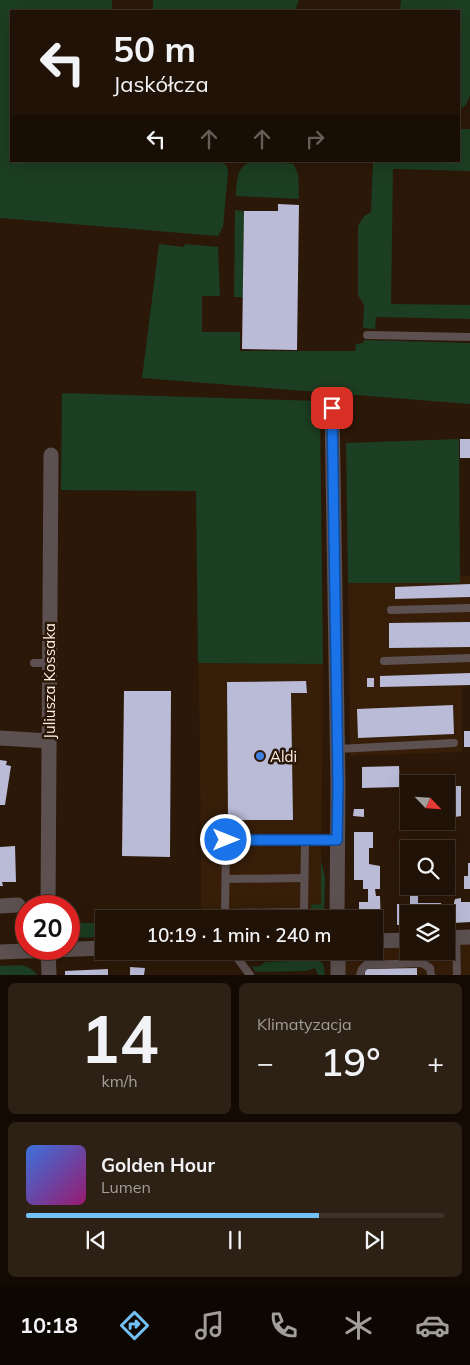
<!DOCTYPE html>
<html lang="pl">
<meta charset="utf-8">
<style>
:root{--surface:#201206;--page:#2d2014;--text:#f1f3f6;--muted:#a29e9b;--line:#3d3228;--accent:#73c1f6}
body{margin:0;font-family:Mulish,sans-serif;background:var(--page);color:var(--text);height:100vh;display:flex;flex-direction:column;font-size:19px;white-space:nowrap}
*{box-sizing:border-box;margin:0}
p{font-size:16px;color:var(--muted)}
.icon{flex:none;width:28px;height:28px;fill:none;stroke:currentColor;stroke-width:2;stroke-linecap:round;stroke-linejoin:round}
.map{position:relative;height:975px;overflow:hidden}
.panel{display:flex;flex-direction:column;gap:8px;padding:8px;background:#120a03;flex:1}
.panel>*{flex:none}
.guide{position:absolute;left:10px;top:10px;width:450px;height:152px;border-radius:0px;box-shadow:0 5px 20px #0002,0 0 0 1px var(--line);background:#201206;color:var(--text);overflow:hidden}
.needle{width:32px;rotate:115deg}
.buttons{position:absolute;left:400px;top:775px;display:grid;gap:10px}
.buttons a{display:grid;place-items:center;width:55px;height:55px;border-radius:0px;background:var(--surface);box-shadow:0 5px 20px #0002,0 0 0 1px var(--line);font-size:25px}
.speed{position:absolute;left:15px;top:895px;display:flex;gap:10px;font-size:25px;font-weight:700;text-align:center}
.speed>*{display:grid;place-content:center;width:65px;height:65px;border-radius:50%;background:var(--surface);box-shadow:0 5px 20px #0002,0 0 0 1px var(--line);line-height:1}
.speed .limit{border:8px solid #d22;background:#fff;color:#111}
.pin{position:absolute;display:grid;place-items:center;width:42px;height:42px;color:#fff;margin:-21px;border-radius:10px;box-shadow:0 2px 8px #0006}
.me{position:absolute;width:55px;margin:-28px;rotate:90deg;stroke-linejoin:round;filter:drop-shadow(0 0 4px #0008)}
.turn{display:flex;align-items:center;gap:18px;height:105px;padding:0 20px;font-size:22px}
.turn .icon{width:65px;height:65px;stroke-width:2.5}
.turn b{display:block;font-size:35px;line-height:42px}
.lanes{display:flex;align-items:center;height:48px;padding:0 20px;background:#0003;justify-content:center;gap:25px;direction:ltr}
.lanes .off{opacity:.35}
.big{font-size:38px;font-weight:600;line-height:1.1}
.panel .card{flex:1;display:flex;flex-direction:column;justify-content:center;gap:8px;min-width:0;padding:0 18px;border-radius:8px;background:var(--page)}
.panel .dial{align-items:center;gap:0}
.dial b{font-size:65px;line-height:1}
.song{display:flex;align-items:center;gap:15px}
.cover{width:60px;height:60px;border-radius:8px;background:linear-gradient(135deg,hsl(220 70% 55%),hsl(320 70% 35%))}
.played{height:5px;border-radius:2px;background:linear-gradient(90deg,var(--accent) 70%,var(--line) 70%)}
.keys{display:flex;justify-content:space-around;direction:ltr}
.heat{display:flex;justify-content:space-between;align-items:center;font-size:28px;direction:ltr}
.panel .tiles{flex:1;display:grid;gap:8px;grid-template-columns:1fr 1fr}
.card:last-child{grid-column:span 2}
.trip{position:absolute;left:95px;top:910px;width:288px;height:50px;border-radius:0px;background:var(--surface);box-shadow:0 5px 20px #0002,0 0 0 1px var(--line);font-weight:600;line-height:50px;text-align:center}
.tabs{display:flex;height:80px;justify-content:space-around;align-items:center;background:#0d0702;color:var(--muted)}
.tabs .icon{width:35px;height:35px}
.tabs .on{color:var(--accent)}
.tabs b{font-size:22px;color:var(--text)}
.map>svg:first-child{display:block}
.built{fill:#361e09}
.green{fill:#1c3e22}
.building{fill:#babbd7}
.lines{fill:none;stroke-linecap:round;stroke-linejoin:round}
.lane{stroke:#5d5051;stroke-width:8}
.street{stroke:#5d5051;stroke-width:15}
.route-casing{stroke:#114b97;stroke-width:12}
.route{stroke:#1a73e8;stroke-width:9}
.shop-dot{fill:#3f7fe0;stroke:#2b1808;stroke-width:2}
.labels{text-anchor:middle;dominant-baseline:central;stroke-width:5;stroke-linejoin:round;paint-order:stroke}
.street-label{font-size:15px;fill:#fff1e7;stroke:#2b1808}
.poi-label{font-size:15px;fill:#fff1e7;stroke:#2b1808;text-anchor:start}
</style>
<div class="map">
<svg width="470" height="975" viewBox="0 0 470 975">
<rect width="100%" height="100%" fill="#2b1808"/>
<g class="built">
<path d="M459,576H470V686L462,687V752L350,756L348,583H459Z"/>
<path d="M198,663L323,664L321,919H201L200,741Z"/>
<path d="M470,937V975H338V951H374V941L409,940V951H446V938Z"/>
</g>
<g class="green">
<path d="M0,0H112V11H11V161H220L227,166L228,173L223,227L218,236L0,218Z"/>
<path d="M153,0H299L295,11H153Z"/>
<path d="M401,0H470V95L466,105L459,110V11H400Z"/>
<path d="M459,129H470V171L393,169L391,304L470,305V319L376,317L375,329L363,328L364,305L358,295V226L364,216L371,212L373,161H459Z"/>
<path d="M262,161L293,164C301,174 298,187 299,199L236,196C237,175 237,161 262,161Z"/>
<path d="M235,210L244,211L243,297H234Z"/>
<path d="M159,244L184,247L185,244L218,247L220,296H202V332H240V351H355L356,344L363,343L364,340L470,343V404L142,378Z"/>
<path d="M62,393L320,401L323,664L198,663L196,491L61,490Z"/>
<path d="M459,439L460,583H348L346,443Z"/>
<path d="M321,860L325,878L324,919H321V909H311V905L321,904Z"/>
<path d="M69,923H104V937L69,938Z"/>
<path d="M316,960L323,963L325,975H318L315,968L305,971L259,972L255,971L252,967L260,966L265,962Z"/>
<path d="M22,965L30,968L38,975H0V966Z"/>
</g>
<g class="building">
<path d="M278,204L299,205L297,350L242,349L244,211H278Z"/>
<rect x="460" y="439" width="10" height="19"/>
<path d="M470,584V597L395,599V587Z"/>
<path d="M470,622V647L389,648V623Z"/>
<path d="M470,673V685L380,687V676Z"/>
<rect x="367" y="678" width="7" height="9"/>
<path d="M306,681L307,693H291L293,820H228L227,682Z"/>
<path d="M124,691H171L170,857L122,856Z"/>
<path d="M453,705L454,734L358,738L357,709Z"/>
<rect x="464" y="731" width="6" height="16"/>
<path d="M0,760L7,761L6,765L11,766L5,805H0Z"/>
<path d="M399,766L400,787L362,788V767Z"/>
<path d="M446,786H461V816L455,817V811H446Z"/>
<path d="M354,809H364V817L353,816Z"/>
<path d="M354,832H373V848H369V864L380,866V889H375L376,896H380L381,926H374V919H359V902H368V889H363V880H354Z"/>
<path d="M15,846L16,882H2L3,886H0V847Z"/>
<path d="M468,863H470V889H464V876H468Z"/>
<path d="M456,870V889L448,890V893H435V886H446L448,871Z"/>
<rect x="412" y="886" width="16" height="5"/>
<path d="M410,895H418V903H441L442,914H409V925H397V904H410Z"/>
<path d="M461,898V902H470V922L454,923V903L455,899Z"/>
<path d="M130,967L145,968L144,975H130Z"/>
<path d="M417,968V975H365V969Z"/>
<path d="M108,969V975H65V971Z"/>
</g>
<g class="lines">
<g class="lane">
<path d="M367,335L470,337"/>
<path d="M391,610L470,608"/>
<path d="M384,661L470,658"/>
<path d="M34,663H49"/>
<path d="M338,749L454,743"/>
<path d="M305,840L304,912L225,913L226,840H337"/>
<path d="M226,879L304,878"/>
<path d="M456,938L457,975"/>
<path d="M232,951L250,975"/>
<path d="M360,975L362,969L366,965L422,963L430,968L431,975"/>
</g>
<g class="street">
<path d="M332,408L338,785L337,919"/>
<path d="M0,738L49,741"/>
<path d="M0,906L18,905"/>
<path d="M48,906L51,455"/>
<path d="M446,938L470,937"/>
<path d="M374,941L409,940"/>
<path d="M48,949L49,975"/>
<path d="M338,951V975"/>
<path d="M0,952L104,948"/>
</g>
</g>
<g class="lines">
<g class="route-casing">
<path id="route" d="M226,840H337L338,785L332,408"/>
</g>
<use href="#route" class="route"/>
</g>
<circle class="shop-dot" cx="260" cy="756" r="5"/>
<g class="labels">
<g class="street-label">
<text transform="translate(49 681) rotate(-90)">Juliusza Kossaka</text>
</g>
<g class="poi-label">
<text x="270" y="756">Aldi</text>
</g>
</g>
</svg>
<div class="buttons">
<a><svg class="needle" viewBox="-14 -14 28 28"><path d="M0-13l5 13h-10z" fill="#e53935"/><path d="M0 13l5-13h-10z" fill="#a29e9b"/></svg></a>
<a><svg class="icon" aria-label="search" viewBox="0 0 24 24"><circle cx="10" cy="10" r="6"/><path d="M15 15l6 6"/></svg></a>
<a><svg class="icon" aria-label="layers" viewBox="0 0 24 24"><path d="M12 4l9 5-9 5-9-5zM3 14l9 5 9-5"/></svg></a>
</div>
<div class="speed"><div class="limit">20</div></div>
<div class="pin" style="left:332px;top:408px;background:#d93025"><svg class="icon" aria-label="arrive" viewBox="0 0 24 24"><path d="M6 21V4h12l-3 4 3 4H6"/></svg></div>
<svg class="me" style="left:226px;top:840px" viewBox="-20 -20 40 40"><circle r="17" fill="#1a73e8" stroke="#fff" stroke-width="3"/><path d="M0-11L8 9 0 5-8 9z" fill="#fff"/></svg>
<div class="trip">10:19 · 1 min · 240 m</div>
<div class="guide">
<div class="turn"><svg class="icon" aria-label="left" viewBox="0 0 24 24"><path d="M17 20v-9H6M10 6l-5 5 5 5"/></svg><div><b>50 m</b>Jaskółcza</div></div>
<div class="lanes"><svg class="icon" aria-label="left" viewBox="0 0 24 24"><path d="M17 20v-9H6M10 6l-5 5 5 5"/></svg><svg class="icon off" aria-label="ahead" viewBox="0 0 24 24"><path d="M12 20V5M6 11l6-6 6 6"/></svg><svg class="icon off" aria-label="ahead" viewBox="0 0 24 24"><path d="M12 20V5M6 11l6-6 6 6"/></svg><svg class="icon off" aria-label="right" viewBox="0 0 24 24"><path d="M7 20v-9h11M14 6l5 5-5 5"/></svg></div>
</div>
</div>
<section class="panel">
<div class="tiles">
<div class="card dial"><b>14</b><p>km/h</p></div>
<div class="card"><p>Klimatyzacja</p>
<div class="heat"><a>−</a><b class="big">19°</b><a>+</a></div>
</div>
<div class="card">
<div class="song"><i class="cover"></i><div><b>Golden Hour</b><p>Lumen</p></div></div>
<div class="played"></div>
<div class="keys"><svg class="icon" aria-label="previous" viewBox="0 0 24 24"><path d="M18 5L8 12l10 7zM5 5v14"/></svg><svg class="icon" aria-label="pause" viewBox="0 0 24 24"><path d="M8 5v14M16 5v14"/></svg><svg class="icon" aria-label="next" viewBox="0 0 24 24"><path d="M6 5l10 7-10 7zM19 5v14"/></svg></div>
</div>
</div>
</section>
<nav class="tabs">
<b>10:18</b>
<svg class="icon on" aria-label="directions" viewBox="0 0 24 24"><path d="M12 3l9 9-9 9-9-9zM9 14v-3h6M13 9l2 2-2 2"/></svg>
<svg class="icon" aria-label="music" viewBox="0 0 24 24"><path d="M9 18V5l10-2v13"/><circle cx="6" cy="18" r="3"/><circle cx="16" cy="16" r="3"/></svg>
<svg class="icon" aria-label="phone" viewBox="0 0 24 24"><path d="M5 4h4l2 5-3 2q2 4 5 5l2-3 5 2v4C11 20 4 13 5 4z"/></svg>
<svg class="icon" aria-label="climate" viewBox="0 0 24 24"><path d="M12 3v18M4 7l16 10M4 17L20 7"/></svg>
<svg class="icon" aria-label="car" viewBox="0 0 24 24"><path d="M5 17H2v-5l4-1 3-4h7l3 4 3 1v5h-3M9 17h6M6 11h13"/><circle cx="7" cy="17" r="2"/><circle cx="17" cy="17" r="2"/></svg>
</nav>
